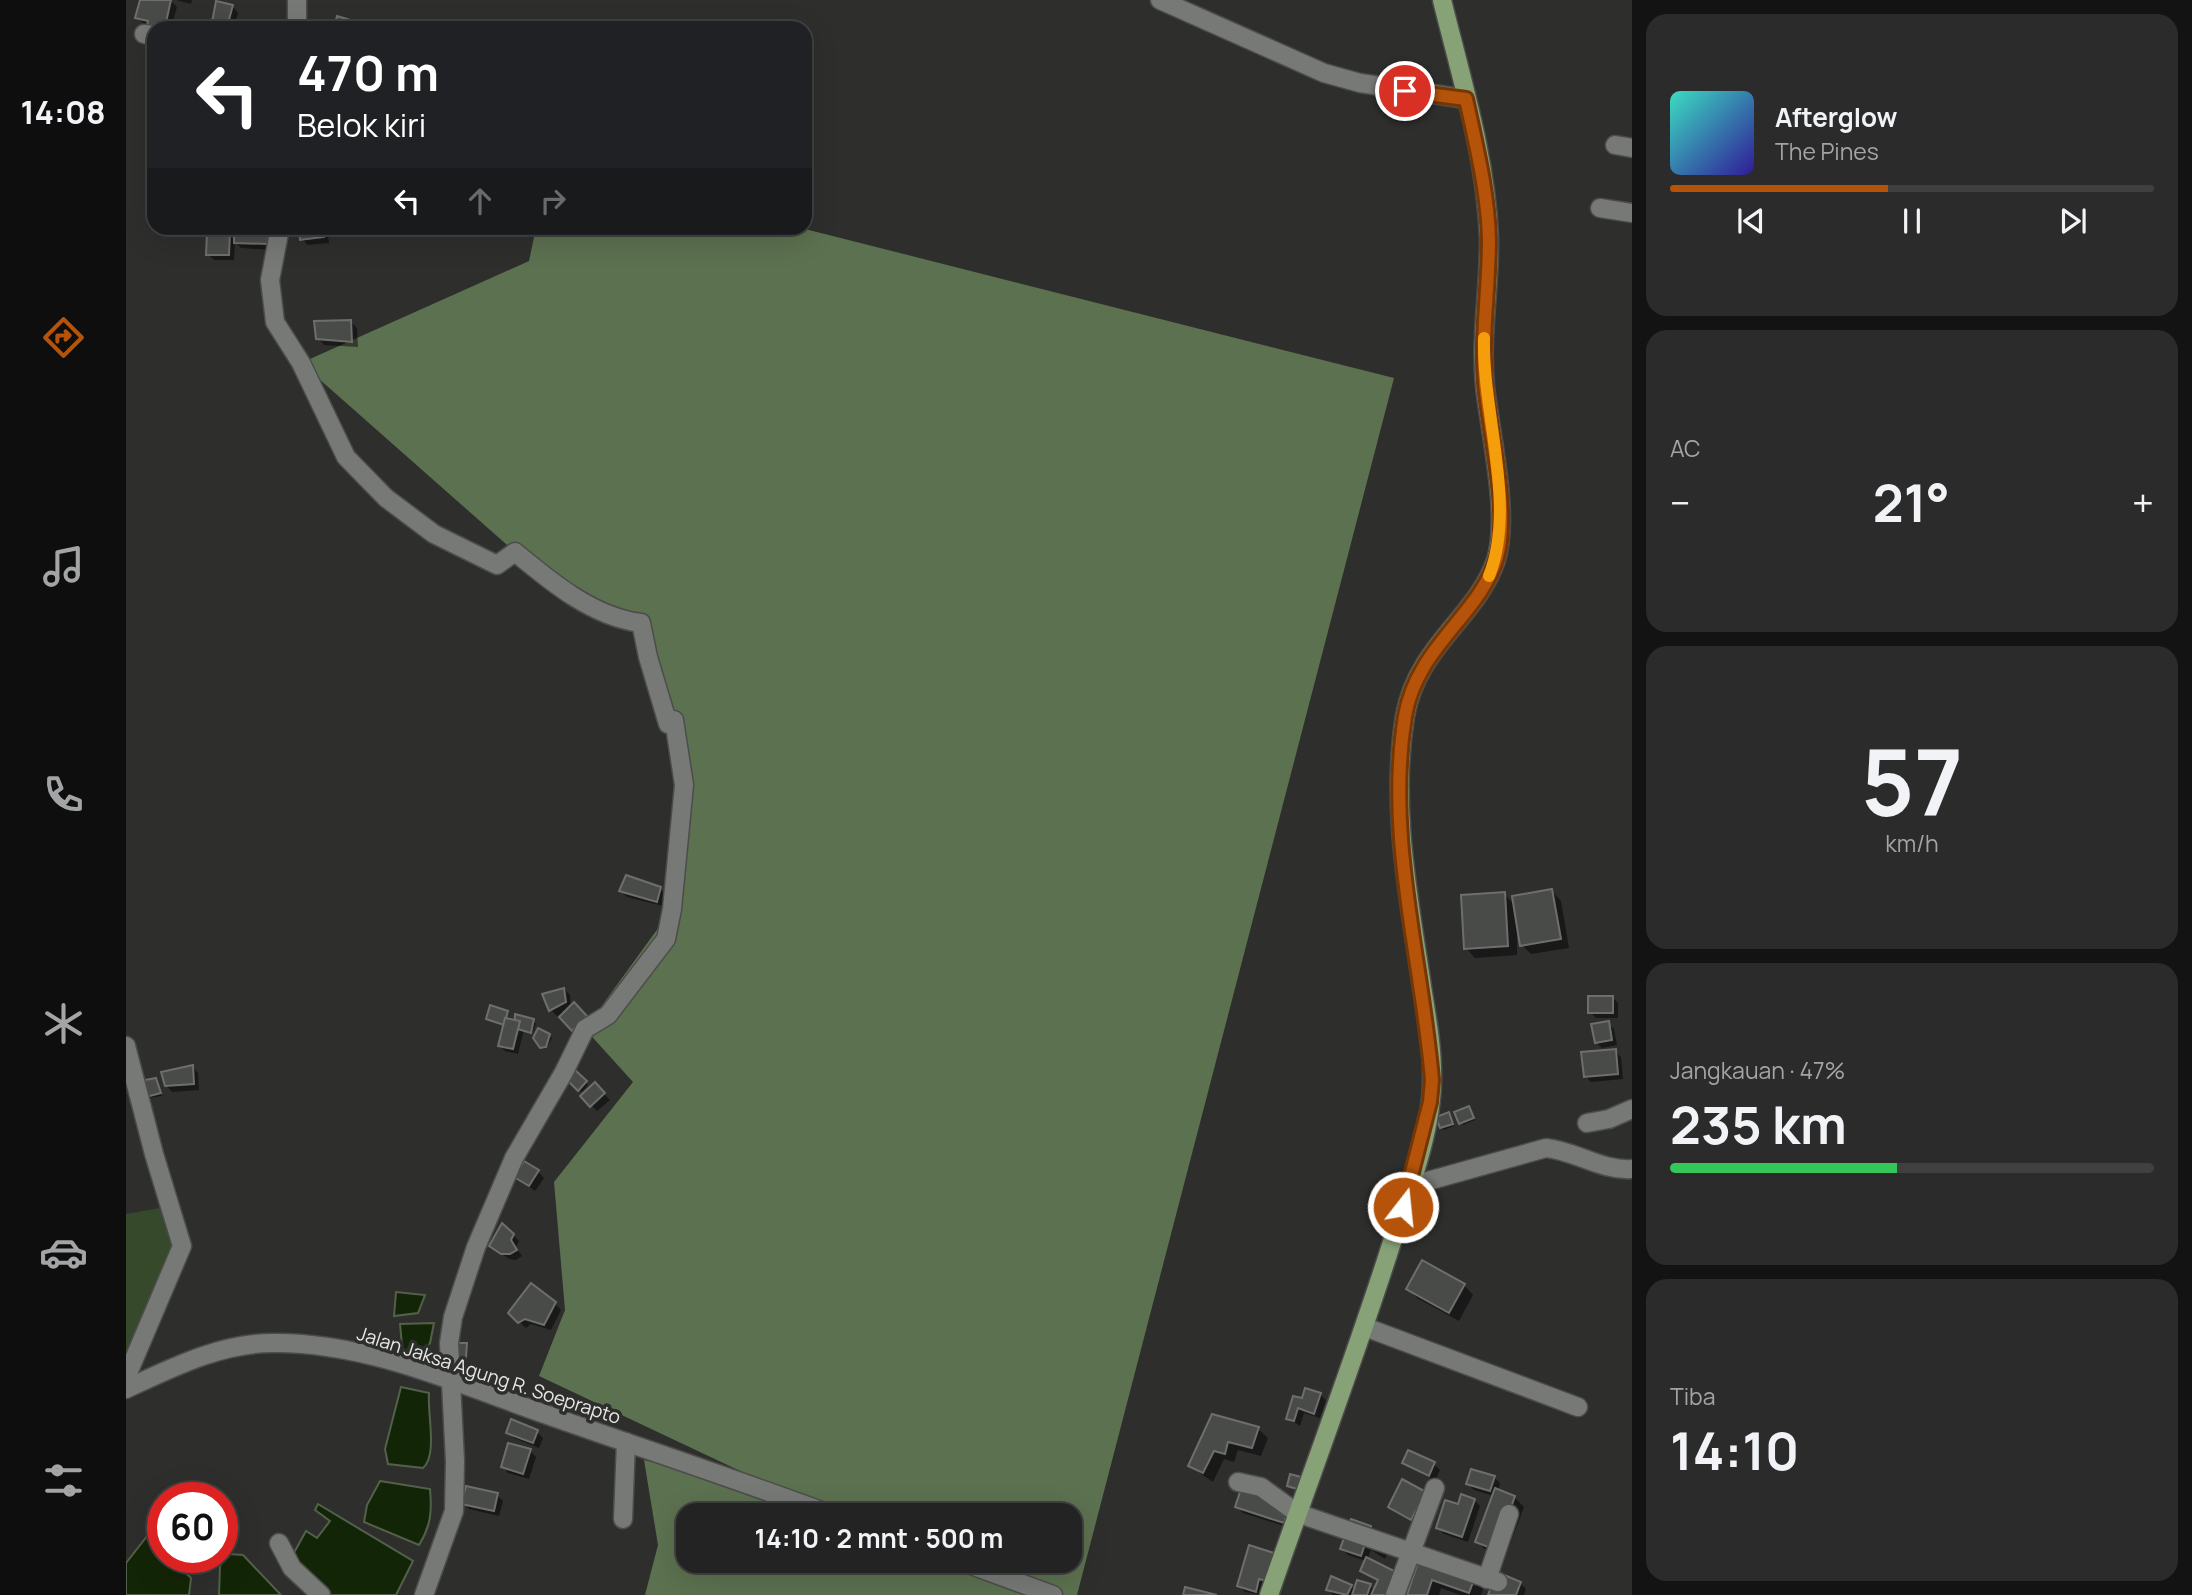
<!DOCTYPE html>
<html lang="id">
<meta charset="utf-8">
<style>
:root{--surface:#222322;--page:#2a2b2a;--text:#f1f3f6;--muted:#a2a4a5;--line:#3f4040;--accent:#b45309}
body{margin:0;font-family:Manrope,sans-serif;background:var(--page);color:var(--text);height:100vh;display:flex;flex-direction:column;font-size:26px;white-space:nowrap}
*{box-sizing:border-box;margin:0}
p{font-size:23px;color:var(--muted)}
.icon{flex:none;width:38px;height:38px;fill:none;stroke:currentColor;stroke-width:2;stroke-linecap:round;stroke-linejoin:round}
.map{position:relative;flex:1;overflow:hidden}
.side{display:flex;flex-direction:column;gap:14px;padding:14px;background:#131313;width:560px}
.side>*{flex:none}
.top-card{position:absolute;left:21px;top:21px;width:665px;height:214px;border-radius:21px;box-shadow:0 7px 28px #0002,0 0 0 2px var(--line);background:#202124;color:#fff;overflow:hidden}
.speed{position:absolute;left:21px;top:1482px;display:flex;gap:14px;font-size:35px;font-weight:700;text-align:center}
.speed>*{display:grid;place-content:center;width:91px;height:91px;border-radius:50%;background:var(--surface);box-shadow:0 7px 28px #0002,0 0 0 2px var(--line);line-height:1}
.speed .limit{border:10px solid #d22;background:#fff;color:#111}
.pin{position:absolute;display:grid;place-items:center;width:60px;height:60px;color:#fff;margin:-30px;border:4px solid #fff;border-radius:50%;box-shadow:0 2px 7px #0007}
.me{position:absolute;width:77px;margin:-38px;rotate:16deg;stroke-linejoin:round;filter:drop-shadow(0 0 5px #0008)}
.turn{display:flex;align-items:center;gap:24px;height:147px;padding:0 35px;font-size:32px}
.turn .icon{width:91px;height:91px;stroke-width:2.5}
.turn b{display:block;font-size:49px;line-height:60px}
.lanes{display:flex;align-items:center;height:66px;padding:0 35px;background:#0003;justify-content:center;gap:35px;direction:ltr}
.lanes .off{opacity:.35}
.big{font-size:52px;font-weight:700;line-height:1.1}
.side .tile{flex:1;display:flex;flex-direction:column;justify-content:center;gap:10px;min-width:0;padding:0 24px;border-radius:21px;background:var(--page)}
.side .dial{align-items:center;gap:0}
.dial b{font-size:91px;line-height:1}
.song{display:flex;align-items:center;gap:21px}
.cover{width:84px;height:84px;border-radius:10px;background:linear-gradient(135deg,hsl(170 70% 55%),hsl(250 70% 35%))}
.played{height:7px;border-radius:4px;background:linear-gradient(90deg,var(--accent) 45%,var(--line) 45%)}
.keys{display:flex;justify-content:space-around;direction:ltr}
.heat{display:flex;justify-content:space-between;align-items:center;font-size:38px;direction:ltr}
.charge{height:10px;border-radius:5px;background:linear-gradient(90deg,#34c759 47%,var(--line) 0)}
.trip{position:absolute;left:550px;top:1503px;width:406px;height:70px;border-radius:21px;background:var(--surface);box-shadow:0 7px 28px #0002,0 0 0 2px var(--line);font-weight:700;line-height:70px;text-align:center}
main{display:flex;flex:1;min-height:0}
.tabs{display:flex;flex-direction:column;width:126px;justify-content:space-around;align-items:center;background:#0e0e0e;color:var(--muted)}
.tabs .icon{width:49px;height:49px}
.tabs .selected{color:var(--accent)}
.tabs b{font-size:32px;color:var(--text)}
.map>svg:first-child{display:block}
.green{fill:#36492b}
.forest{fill:#5c7150;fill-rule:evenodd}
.water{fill:#132507;stroke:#53604a;stroke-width:2}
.shadow{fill:#0007}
.building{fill:#494b48;stroke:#6e6f6d;stroke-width:2}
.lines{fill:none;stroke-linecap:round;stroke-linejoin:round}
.minor-casing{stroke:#4c4d4b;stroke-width:21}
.major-casing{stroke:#4c4d4b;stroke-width:21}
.minor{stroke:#777976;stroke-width:18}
.major{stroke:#87a277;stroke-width:18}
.route-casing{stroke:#753606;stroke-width:18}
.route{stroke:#b45309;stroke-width:12}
.slow{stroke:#f59e0b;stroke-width:12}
.labels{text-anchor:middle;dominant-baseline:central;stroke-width:7;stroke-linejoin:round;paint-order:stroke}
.street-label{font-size:19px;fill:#e7e8e6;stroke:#2e2f2d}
</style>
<main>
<nav class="tabs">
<b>14:08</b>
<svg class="icon selected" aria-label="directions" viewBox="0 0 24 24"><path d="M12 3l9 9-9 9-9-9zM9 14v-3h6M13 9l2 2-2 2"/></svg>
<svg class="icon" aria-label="music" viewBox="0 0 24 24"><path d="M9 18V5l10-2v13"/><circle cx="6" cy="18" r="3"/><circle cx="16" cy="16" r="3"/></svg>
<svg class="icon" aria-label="phone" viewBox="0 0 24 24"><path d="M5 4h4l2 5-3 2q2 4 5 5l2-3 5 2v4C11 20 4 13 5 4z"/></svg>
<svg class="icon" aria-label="climate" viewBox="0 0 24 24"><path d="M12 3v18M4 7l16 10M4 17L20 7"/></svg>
<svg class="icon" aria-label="car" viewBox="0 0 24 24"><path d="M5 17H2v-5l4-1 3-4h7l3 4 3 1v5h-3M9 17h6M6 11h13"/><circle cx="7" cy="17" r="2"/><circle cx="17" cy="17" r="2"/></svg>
<svg class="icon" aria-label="filters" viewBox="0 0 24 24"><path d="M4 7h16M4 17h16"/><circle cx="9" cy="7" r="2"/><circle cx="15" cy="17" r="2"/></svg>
</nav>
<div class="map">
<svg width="1506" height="1595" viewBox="0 0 1506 1595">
<rect width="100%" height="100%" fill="#2e2f2d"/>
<path class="green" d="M40,1207L51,1243L0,1361V1214Z"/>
<path class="forest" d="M410,228H675L1268,378L951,1595H519L532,1545L518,1460L669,1497L413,1376L439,1310L428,1182L507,1082L459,1029L546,909L558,786L515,623L389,552L175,363L403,261ZM562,1516H943V1561H562Z"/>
<g class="water">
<path d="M270,1292L299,1295L292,1313L268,1316Z"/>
<path d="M308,1323L304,1343L292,1360L277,1356L274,1324Z"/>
<path d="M275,1387L303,1393C301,1413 312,1455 297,1468L262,1464L259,1449Z"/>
<path d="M254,1481L304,1489C306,1511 305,1526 293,1545L238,1522L241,1505Z"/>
<path d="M192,1504L287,1561L270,1595H201L164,1560L180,1531L191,1538L204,1521L189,1510Z"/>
<path d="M22,1535L37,1550V1558H44L65,1578L63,1595H0V1563Z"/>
<path d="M102,1554L117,1555L155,1595H93L94,1566Z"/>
</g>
<g class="shadow">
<path d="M16,0H44L51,7L45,28H28L17,23L11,17Z"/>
<path d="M50,0H66L65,4Z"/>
<path d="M93,3L107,7L112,13L108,28H94L88,22Z"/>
<path d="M110,228L142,229L148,235L147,250L115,248L109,242L108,260H88L82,254L103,234L109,241Z"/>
<path d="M175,228H201L203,243L182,245L176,239Z"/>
<path d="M225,322L231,328L232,347L198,345L192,338Z"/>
<path d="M534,889L540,895L537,906L501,897L495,891Z"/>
<path d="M1426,891L1435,901L1443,948L1405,954L1396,945L1391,917V955L1349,958L1340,948L1378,894L1389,905Z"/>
<path d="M438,989L444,995L445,1007L448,1005L465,1023L453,1035L435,1017L440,1011L431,1016L425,1010Z"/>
<path d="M1486,997L1492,1003V1018H1470L1464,1012Z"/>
<path d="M381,1012V1020L410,1023L407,1032L398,1029L392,1054L379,1051L373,1045L378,1026L362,1019Z"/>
<path d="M1482,1023L1488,1029L1491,1045L1476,1048L1470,1042Z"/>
<path d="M423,1035L426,1038L419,1050L416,1047Z"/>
<path d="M1489,1051L1495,1057L1497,1079L1465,1082L1459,1076Z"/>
<path d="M67,1067L72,1073L73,1090L46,1092L40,1085Z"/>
<path d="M448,1071L462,1085L456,1092L441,1078Z"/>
<path d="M30,1080L36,1096L24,1098L22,1096Z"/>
<path d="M469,1084L484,1100L471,1111L456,1096Z"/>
<path d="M1343,1108L1349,1120L1337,1125L1334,1123Z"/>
<path d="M1323,1114L1328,1126L1318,1130L1315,1127Z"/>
<path d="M412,1172L418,1178L409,1191L390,1177Z"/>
<path d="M387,1235L393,1241L390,1247L396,1256L390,1260L383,1259L372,1251Z"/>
<path d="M1338,1285L1347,1295L1333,1321L1291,1298L1282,1289Z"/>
<path d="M429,1304L435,1310L425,1330L405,1324L400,1328L384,1313Z"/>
<path d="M340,1345L341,1360H335L332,1357Z"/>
<path d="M1194,1394L1200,1400L1194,1418L1178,1413L1174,1426L1162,1418L1178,1400Z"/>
<path d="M1087,1417L1132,1429L1142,1438L1135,1456L1112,1450L1108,1462L1098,1459L1087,1482L1064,1466Z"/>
<path d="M382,1432H411L417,1438L413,1448L388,1438Z"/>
<path d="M404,1451L410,1457L403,1479L382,1473L377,1467Z"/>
<path d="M1278,1463L1308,1464L1314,1470L1309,1481Z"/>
<path d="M1368,1477L1374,1483L1372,1491L1388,1497L1398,1507L1379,1558L1361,1551L1351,1542L1368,1496L1348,1490L1342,1484Z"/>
<path d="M1299,1493L1292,1524L1264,1507Z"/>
<path d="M371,1495L377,1501L373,1516L343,1509L337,1503Z"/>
<path d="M1348,1500L1354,1506L1342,1542L1318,1534L1312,1528Z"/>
<path d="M1111,1507H1163L1164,1528L1117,1513Z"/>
<path d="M1244,1528L1262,1552L1259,1559L1245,1550L1241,1560L1267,1595H1207L1202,1589L1225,1586L1229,1591L1244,1586L1249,1591L1253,1582L1236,1571L1240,1561L1222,1555L1216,1549Z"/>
<path d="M1298,1549L1361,1577L1355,1595H1334L1315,1588L1313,1595H1282Z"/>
<path d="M1147,1554L1153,1560L1136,1595L1119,1592L1113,1586Z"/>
<path d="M1394,1583L1400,1589L1398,1595H1364Z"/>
</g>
<g class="building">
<path d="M14,0H45L39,27L29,24L27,31L20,30L22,21L9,18Z"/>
<path d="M90,1L107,5L101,27L86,22Z"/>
<path d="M211,16L231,22L230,28H208Z"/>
<path d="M108,228H143L142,244L108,243Z"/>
<path d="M173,228H197L198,237L174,240Z"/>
<path d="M81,232H104L103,255H80Z"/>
<path d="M225,320L226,342L190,339L188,321Z"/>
<path d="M500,875L535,887L531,902L493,891Z"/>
<path d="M1426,889L1435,939L1394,946L1386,896Z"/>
<path d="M1379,892L1382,946L1338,949L1335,895Z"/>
<path d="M438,988L440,1002L423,1011L416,994Z"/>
<rect x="1462" y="996" width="25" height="17"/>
<path d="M448,1002L461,1016L446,1031L433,1017Z"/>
<path d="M364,1005L382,1011L378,1025L360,1019Z"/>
<path d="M389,1014L408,1019L405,1033L388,1028Z"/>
<path d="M379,1018L394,1021L387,1049L372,1046Z"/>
<path d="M1483,1021L1486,1040L1469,1043L1465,1024Z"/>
<path d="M412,1028L424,1034L420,1047L414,1048L407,1038Z"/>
<path d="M1490,1049L1492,1074L1458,1077L1455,1052Z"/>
<path d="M67,1065L68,1084L39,1086L35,1072Z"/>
<path d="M448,1069L461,1081L452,1091L439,1078Z"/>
<path d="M30,1078L35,1093L20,1097L19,1080Z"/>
<path d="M469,1082L479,1093L464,1107L454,1096Z"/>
<path d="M1343,1106L1348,1118L1333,1124L1328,1112Z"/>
<path d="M1323,1112L1327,1124L1314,1128L1310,1117Z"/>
<path d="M398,1161L413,1170L403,1186L388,1177Z"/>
<path d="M376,1223L388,1234L385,1240L391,1250L384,1254H375L363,1246Z"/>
<path d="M1296,1260L1339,1284L1323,1313L1280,1289Z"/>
<path d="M405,1283L430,1302L418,1325L399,1319L392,1323L382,1313Z"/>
<path d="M330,1343H341L340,1358H331Z"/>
<path d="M1179,1388L1195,1393L1188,1414L1172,1408L1168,1421L1160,1419L1167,1396L1176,1398Z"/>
<path d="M1086,1414L1133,1427L1126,1448L1102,1442L1099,1454L1088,1451L1077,1473L1062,1466Z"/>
<path d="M385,1419L412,1430L407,1443L380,1433Z"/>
<path d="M382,1443L405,1449L397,1474L375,1467Z"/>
<path d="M1282,1450L1309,1462L1303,1476L1276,1463Z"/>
<path d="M1345,1469L1369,1476L1364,1491L1340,1484Z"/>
<path d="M1164,1474L1175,1477L1171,1489L1161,1486Z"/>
<path d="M1276,1479L1300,1492L1285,1520L1262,1507Z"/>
<path d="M340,1486L372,1493L368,1511L335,1504Z"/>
<path d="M1369,1488L1389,1496L1370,1550L1349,1542Z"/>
<path d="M1115,1489L1164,1505L1158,1523L1109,1507Z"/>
<path d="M1335,1494L1349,1499L1336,1537L1310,1528L1319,1500L1332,1504Z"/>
<path d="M1225,1519L1245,1526L1235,1556L1214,1549Z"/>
<path d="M1123,1545L1148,1553L1140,1581L1133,1579L1130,1592L1111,1586Z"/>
<path d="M1297,1547L1353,1566L1343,1593L1306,1580L1301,1595H1281Z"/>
<path d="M1240,1557L1270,1572L1259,1595H1245L1252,1580L1234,1571Z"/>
<path d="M1371,1572L1395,1582L1390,1595H1362Z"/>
<path d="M1205,1576L1226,1585L1221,1595L1200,1590Z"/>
<path d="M1231,1580L1245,1584L1241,1595H1226Z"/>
<path d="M1059,1587L1091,1595H1057Z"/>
</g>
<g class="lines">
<g class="minor-casing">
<g id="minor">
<path d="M171,0V28"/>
<path d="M1034,0L1198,73L1234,83L1340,99"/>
<path d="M18,34L28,35"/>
<path d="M1489,145L1506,148"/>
<path d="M1474,208L1506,213"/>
<path d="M154,228L144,280L149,322L175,363L220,457L260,498L308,534L371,565L389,552C425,582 467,617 515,623L522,657L542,724L548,720L558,785L546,909L540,939L482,1015L459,1029L438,1072L388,1158L350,1247L327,1317L323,1343L329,1461L328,1511L298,1595"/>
<path d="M0,1046L28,1154L56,1246L0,1378"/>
<path d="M1461,1123L1483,1119L1506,1109"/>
<path d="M1284,1186L1420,1148C1450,1151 1475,1171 1506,1169"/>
<path d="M1239,1327L1452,1407"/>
<path d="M0,1389C47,1367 97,1342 150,1343C240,1343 326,1381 410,1411C509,1446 610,1479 709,1516"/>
<path d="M1112,1482L1135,1487L1171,1513L1372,1582"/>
<path d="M497,1519L500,1442"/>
<path d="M153,1543L166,1568L195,1595"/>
<path d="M834,1561L927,1595"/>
<path d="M1361,1579L1383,1514"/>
<path d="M1269,1595L1309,1488"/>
</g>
</g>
<g class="major-casing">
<path id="major" d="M1143,1595C1184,1477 1228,1361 1266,1242C1282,1193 1306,1131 1306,1080C1307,1045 1299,1008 1294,973C1281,889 1265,802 1279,716C1291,646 1351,617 1370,560C1384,515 1364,434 1359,386C1354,336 1364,287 1363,237C1360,157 1335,77 1316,0"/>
</g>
<use href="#minor" class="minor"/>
<use href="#major" class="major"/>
</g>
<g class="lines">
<g class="route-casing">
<path id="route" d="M1277,1207L1304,1102L1306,1080C1296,960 1259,837 1279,716C1291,646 1354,615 1371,557C1384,511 1363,432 1359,383C1355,336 1363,288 1363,240C1362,193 1350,145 1340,99L1279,91"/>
</g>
<use href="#route" class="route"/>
<path class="slow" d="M1358,338C1356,413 1391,506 1363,576"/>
</g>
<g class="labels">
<g class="street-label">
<text transform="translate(363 1375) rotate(18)">Jalan Jaksa Agung R. Soeprapto</text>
</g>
</g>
</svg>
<div class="speed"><div class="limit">60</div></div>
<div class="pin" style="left:1279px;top:91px;background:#d93025"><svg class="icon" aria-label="arrive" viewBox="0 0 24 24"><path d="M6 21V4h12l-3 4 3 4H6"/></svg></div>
<svg class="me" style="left:1277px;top:1207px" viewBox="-20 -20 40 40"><circle r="17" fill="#b45309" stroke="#fff" stroke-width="3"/><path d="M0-11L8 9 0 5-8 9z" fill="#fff"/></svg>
<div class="trip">14:10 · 2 mnt · 500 m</div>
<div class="top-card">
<div class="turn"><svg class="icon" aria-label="left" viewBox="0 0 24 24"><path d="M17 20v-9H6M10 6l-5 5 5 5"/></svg><div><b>470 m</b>Belok kiri</div></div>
<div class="lanes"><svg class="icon" aria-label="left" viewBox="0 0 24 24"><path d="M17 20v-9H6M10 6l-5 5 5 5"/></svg><svg class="icon off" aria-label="ahead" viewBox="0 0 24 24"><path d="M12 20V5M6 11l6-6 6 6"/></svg><svg class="icon off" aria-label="right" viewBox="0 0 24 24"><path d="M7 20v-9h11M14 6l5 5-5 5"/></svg></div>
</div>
</div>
<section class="side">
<div class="tile">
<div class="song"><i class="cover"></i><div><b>Afterglow</b><p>The Pines</p></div></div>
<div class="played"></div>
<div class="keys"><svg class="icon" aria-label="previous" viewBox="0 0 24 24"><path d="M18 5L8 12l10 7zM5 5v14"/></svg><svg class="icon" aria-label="pause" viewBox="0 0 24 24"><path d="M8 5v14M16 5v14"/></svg><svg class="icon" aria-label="next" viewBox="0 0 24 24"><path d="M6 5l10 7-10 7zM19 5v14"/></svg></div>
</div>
<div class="tile"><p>AC</p>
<div class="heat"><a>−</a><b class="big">21°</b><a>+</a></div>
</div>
<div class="tile dial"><b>57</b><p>km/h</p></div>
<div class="tile"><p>Jangkauan · 47%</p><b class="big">235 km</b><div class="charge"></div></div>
<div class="tile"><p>Tiba</p><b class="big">14:10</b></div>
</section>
</main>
